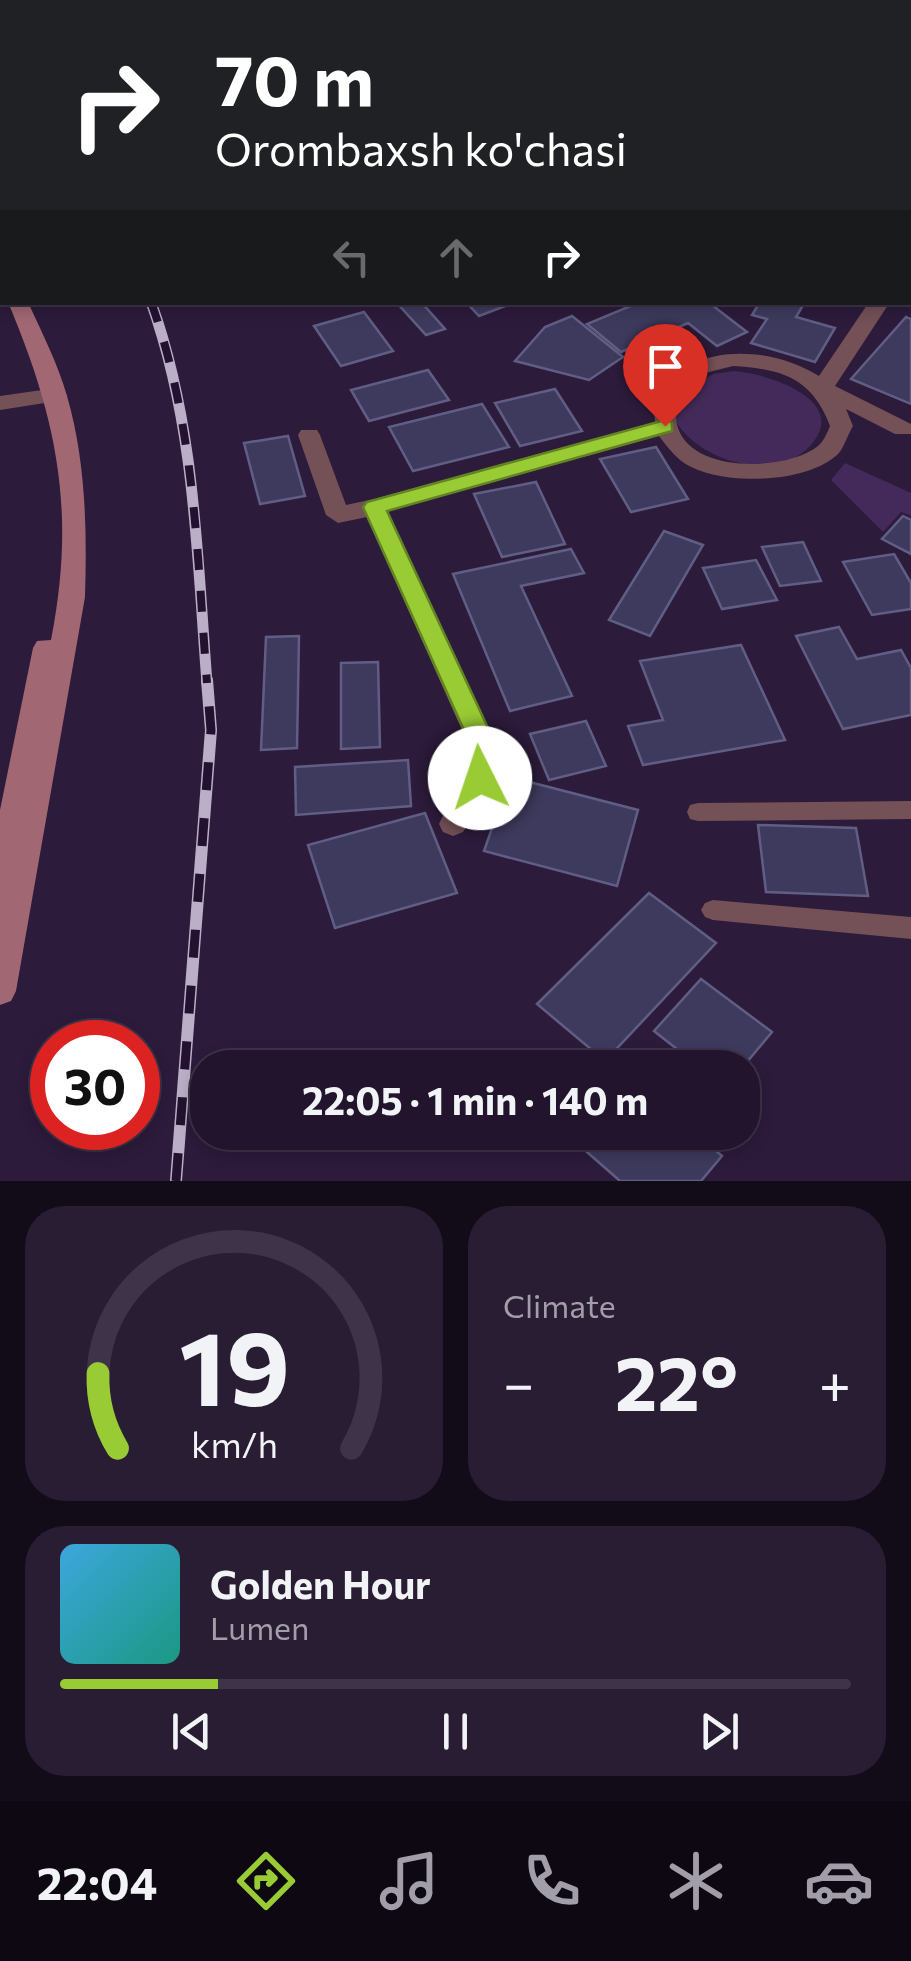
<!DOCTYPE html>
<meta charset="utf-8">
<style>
:root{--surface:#21142c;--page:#291d34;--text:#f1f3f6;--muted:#a29ea9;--line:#3e3348;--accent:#99cb35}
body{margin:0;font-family:Commissioner,sans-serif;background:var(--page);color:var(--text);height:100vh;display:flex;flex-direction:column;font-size:38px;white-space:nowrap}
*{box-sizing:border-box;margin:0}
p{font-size:32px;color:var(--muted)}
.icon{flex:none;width:55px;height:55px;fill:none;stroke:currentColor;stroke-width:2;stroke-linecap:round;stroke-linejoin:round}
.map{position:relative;height:1181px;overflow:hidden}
.side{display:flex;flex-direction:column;gap:25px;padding:25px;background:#120b18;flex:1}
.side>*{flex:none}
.top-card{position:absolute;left:0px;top:0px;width:912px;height:305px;box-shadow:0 5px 15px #0003,0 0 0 2px var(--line);background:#202124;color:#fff;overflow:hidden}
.speed{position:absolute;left:30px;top:1020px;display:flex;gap:20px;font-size:50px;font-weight:700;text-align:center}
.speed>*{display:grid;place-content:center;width:130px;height:130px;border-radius:50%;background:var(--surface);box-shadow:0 5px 15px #0003,0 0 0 2px var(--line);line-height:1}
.speed .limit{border:15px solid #d22;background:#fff;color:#111}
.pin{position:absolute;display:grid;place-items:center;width:85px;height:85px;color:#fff;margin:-102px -42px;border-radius:50% 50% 50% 0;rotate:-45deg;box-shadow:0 0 10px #0007}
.pin .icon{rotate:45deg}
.me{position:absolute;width:110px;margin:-55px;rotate:356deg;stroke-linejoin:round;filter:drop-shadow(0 0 8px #0008)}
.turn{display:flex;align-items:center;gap:35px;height:210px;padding:0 50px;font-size:45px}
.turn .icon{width:130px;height:130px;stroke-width:2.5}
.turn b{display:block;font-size:70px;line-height:85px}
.lanes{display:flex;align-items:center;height:95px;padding:0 50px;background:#0003;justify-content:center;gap:50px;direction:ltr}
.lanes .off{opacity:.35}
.big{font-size:75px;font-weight:700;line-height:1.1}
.side .card{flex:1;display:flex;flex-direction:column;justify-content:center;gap:15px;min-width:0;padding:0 35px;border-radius:40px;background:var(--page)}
.side .dial{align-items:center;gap:0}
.dial svg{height:260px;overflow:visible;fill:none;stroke:var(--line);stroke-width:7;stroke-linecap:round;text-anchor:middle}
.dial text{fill:var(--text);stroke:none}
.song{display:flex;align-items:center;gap:30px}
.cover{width:120px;height:120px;border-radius:15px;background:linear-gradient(135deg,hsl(200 70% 55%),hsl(170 70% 35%))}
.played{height:10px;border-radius:5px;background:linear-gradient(90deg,var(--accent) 20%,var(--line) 20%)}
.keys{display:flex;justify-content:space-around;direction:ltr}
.heat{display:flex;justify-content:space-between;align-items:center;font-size:55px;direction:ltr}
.side .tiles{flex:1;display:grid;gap:25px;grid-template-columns:1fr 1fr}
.card:last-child{grid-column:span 2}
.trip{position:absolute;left:190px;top:1050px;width:570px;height:100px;border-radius:40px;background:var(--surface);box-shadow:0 5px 15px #0003,0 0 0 2px var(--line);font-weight:700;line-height:100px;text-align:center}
.dock{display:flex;height:160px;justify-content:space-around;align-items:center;background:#0d0812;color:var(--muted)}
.dock .icon{width:70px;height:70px}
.dock .on{color:var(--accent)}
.dock b{font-size:45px;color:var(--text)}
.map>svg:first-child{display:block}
.green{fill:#432a5a}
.building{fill:#3d3a5d;stroke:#605e84;stroke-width:2.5}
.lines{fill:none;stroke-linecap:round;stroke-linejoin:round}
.lane{fill:#745057;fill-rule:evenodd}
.street{fill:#745057;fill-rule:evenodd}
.secondary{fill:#a16873;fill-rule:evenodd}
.rail-far1-casing{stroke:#bbafc7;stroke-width:11}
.rail-casing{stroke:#bbafc7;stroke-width:12}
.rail-far1{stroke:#221230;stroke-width:8;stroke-dasharray:21;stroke-linecap:butt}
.rail{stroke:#221230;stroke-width:9;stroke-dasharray:28;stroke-linecap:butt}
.route{fill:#99cb35;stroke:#638422;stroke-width:2.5}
</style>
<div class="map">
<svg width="911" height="1181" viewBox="0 0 911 1181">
<rect width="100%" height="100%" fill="#2c1b3b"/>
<g class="green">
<path d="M734,371C765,373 851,399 811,445C775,485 698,461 675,420L681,392L713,374Z"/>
<path d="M845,463L911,493V516L901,512L883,532L831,480Z"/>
</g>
<g class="building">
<path d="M396,302H421L445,329L426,335Z"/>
<path d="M466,302H516L479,316Z"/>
<path d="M640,302H708L747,332L717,346L688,323L621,352L587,324Z"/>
<path d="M760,302H805L796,317L835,328L815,362L751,343L767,319L752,315Z"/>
<path d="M364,312L393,351L341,366L314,326Z"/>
<path d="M572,316L623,357L589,380L515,361L545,327Z"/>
<path d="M906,317L911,319V404L851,379Z"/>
<path d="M428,370L449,400L369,421L351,390Z"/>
<path d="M555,389L582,431L520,446L495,403Z"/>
<path d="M482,404L509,447L413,471L389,427Z"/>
<path d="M288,436L305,496L260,504L244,443Z"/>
<path d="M656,447L688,499L631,512L600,459Z"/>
<path d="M536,482L565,544L502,557L474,494Z"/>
<path d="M903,516L911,520V554L882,539Z"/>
<path d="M664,531L703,545L650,636L609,620Z"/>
<path d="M803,542L821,581L780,586L762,547Z"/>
<path d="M571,549L584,573L521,586L572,696L510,711L453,574Z"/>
<path d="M894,554L911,583V609L872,615L843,562Z"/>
<path d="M756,560L777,600L722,609L703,568Z"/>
<path d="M839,627L857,659L901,650L911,668V715L843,729L796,636Z"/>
<path d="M299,636L297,748L261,750L266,637Z"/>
<path d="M741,645L785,740L643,765L628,726L663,720L640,661Z"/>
<path d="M378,662L380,747L341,749V663Z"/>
<path d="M586,721L606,766L549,780L530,734Z"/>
<path d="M408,760L411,806L296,815L295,767Z"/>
<path d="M510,777L638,810L617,886L484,851Z"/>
<path d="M425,813L457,893L335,928L308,845Z"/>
<path d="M758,825L856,828L868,896L766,892Z"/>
<path d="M649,893L716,943L605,1061L537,1004Z"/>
<path d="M701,979L772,1032L742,1068H701L654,1031Z"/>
<path d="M576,1132H694L722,1156L701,1181H620L571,1138Z"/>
</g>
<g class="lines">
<g class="lane">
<path d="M911,801V819L698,821L690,819L687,812L690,805L698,803Z"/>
<path d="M713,900L911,917V939L713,920L705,917L701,910L705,903Z"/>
</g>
<g class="street">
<path d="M38,0H54L56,2H40Z"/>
<path d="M805,0H826L828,2H807Z"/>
<rect x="910" y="28" width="1" height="10"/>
<path d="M911,61V72H910V61Z"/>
<rect x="910" y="119" width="1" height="11"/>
<path d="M911,251V264H910V251Z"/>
<path d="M869,302H890L835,386L911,424V434H895L846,409L853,426C848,434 844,448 838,454C806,485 714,487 680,460C672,453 665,444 659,436L388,511L492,743C496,778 480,803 463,832L453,836L443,832L439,824L466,768L461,728L367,517L338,523L326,515L298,435L301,430H317L320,435L346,505L374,499L655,422L653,395C692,343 766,344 819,376ZM733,366C782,369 812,378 830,426C827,433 824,441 818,446C787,471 693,474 678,428C675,419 676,406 675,396L697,375Z"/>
<path d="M56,388L67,395L64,400L0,410V396Z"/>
</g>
<g class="secondary">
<path d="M0,251L2,252V269L0,268Z"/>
<path d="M8,302H28C42,333 58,364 67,396C86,461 87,530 85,597L16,991L11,1001L0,1005V810L33,648L37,641L51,640C76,512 58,421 8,302Z"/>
</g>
<g class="rail-far1-casing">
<path id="rail-far1" d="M151,302C195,424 197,555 207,683"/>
</g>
<g class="rail-casing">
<path id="rail" d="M176,1181L211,730L207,680"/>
</g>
<use href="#rail-far1" class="rail-far1"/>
<use href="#rail" class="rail"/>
</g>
<path class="route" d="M665,420L672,422V431L387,511L488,728L495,754L492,778L480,789L471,786L467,778L470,754L463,728L363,507L367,502Z"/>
</svg>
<div class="speed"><div class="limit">30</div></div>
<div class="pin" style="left:665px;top:426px;background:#d93025"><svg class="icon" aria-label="arrive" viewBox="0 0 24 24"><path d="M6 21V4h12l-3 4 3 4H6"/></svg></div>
<svg class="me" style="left:480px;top:778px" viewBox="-20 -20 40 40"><circle r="19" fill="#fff"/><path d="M0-13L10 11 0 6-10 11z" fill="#99cb35"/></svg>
<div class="trip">22:05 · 1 min · 140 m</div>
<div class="top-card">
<div class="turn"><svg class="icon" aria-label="right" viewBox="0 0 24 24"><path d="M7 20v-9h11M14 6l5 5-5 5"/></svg><div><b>70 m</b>Orombaxsh ko'chasi</div></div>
<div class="lanes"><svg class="icon off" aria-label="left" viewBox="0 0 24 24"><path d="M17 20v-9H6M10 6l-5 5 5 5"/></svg><svg class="icon off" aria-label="ahead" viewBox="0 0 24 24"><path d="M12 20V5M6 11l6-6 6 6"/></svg><svg class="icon" aria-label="right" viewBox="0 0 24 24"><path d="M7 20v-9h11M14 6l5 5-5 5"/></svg></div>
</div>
</div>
<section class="side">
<div class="tiles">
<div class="card dial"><svg viewBox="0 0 100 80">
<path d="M14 69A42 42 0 1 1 86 69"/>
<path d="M14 69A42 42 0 0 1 8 46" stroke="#99cb35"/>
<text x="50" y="56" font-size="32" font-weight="700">19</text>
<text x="50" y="72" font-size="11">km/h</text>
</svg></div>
<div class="card"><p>Climate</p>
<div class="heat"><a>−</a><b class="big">22°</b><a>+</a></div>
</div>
<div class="card">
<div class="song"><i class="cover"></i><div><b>Golden Hour</b><p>Lumen</p></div></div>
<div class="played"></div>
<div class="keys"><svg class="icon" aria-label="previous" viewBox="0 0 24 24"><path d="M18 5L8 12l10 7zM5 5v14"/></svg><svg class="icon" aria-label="pause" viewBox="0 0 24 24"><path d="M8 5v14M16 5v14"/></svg><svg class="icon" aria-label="next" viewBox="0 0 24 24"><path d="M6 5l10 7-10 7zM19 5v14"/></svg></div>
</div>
</div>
</section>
<nav class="dock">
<b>22:04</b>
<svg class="icon on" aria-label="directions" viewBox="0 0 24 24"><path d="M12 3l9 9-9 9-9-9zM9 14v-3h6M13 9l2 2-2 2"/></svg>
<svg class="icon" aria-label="music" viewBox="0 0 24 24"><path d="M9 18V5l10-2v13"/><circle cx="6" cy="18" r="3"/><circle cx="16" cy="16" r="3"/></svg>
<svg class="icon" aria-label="phone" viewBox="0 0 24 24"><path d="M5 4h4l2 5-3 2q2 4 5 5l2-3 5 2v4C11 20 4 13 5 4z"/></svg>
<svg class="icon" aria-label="climate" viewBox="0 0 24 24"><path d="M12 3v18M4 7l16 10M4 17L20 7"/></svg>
<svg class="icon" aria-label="car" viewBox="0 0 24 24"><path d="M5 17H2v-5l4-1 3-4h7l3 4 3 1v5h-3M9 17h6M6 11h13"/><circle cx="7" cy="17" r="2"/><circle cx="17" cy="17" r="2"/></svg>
</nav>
